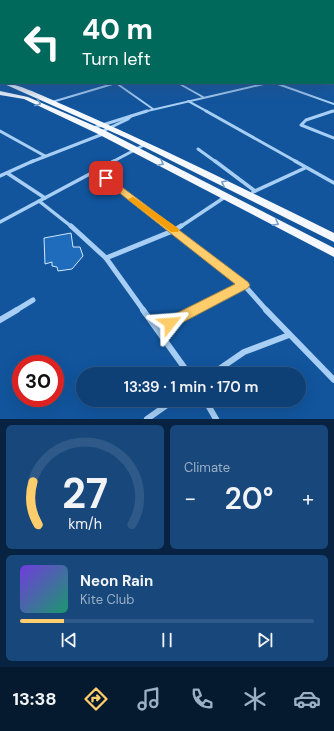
<!DOCTYPE html>
<meta charset="utf-8">
<style>
:root{--surface:#0e4076;--page:#17477b;--text:#f1f3f6;--muted:#9bafc5;--line:#2e5988;--accent:#ffcd6b}
body{margin:0;font-family:"DM Sans",sans-serif;background:var(--page);color:var(--text);height:100vh;display:flex;flex-direction:column;font-size:15px;white-space:nowrap}
*{box-sizing:border-box;margin:0}
p{font-size:13px;color:var(--muted)}
.icon{flex:none;width:22px;height:22px;fill:none;stroke:currentColor;stroke-width:2;stroke-linecap:round;stroke-linejoin:round}
.map{position:relative;height:419px;overflow:hidden}
.details{display:flex;flex-direction:column;gap:6px;padding:6px;background:#082341;flex:1}
.details>*{flex:none}
.guide{position:absolute;left:0px;top:0px;width:334px;height:84px;box-shadow:0 4px 16px #0002,0 0 0 1px var(--line);background:#00695c;color:#fff;overflow:hidden}
.speed{position:absolute;left:12px;top:355px;display:flex;gap:8px;font-size:20px;font-weight:700;text-align:center}
.speed>*{display:grid;place-content:center;width:52px;height:52px;border-radius:50%;background:var(--surface);box-shadow:0 4px 16px #0002,0 0 0 1px var(--line);line-height:1}
.speed .limit{border:6px solid #d22;background:#fff;color:#111}
.pin{position:absolute;display:grid;place-items:center;width:34px;height:34px;color:#fff;margin:-17px;border-radius:8px;box-shadow:0 2px 6px #0006}
.me{position:absolute;width:44px;margin:-22px;rotate:62deg;stroke-linejoin:round;filter:drop-shadow(0 0 3px #0008)}
.turn{display:flex;align-items:center;gap:14px;height:84px;padding:0 16px;font-size:18px}
.turn .icon{width:52px;height:52px;stroke-width:2.5}
.turn b{display:block;font-size:28px;line-height:34px}
.big{font-size:30px;font-weight:600;line-height:1.1}
.details .widget{flex:1;display:flex;flex-direction:column;justify-content:center;gap:6px;min-width:0;padding:0 14px;border-radius:6px;background:var(--page)}
.details .dial{align-items:center;gap:0}
.dial svg{height:104px;overflow:visible;fill:none;stroke:var(--line);stroke-width:7;stroke-linecap:round;text-anchor:middle}
.dial text{fill:var(--text);stroke:none}
.song{display:flex;align-items:center;gap:12px}
.cover{width:48px;height:48px;border-radius:6px;background:linear-gradient(135deg,hsl(260 70% 55%),hsl(160 70% 35%))}
.played{height:4px;border-radius:2px;background:linear-gradient(90deg,var(--accent) 15%,var(--line) 15%)}
.keys{display:flex;justify-content:space-around;direction:ltr}
.heat{display:flex;justify-content:space-between;align-items:center;font-size:22px;direction:ltr}
.details .tiles{flex:1;display:grid;gap:6px;grid-template-columns:1fr 1fr}
.widget:last-child{grid-column:span 2}
.trip{position:absolute;left:76px;top:367px;width:230px;height:40px;border-radius:20px;background:var(--surface);box-shadow:0 4px 16px #0002,0 0 0 1px var(--line);font-weight:600;line-height:40px;text-align:center}
.dock{display:flex;height:64px;justify-content:space-around;align-items:center;background:#061a2f;color:var(--muted)}
.dock .icon{width:28px;height:28px}
.dock .current{color:var(--accent)}
.dock b{font-size:18px;color:var(--text)}
.map>svg:first-child{display:block}
.building{fill:#206cbc;stroke:#d0e7fe}
.lines{fill:none;stroke-linecap:round;stroke-linejoin:round}
.minor-far4{stroke:#a7cef4;stroke-width:2}
.minor-far3{stroke:#a7cef4;stroke-width:3}
.minor-far2{stroke:#a7cef4;stroke-width:3.5}
.minor-far1{stroke:#a7cef4;stroke-width:5}
.minor{stroke:#a7cef4;stroke-width:6}
.primary{fill:#f5f9ff;fill-rule:evenodd}
.oneway{stroke:#789fc9}
.route{fill:#ffcd6b;stroke:#a68546}
.slow{fill:#f59e0b}
</style>
<div class="map">
<svg width="334" height="419" viewBox="0 0 334 419">
<rect width="100%" height="100%" fill="#12559d"/>
<path class="building" d="M71,233L73,247H80L83,256L72,269L58,271L57,267L52,266V262L45,264L44,238Z"/>
<g class="lines">
<g class="minor-far4">
<path d="M178,83L203,97"/>
<path d="M275,83L334,104"/>
<path d="M188,101L208,112"/>
<path d="M52,102L116,83L153,109"/>
<path d="M143,112L268,83"/>
<path d="M330,112L334,111"/>
</g>
<g class="minor-far3">
<path d="M206,111L297,162"/>
<path d="M333,111L306,120L301,125L334,138"/>
<path d="M93,128L147,111"/>
<path d="M0,131L45,156"/>
<path d="M101,132L128,119L131,116"/>
<path d="M198,149L216,162"/>
<path d="M31,162L103,134"/>
<path d="M112,162L144,145"/>
</g>
<g class="minor-far2">
<path d="M215,161L255,191"/>
<path d="M295,161L334,183"/>
<path d="M96,170L169,227"/>
<path d="M7,173L45,198"/>
<path d="M0,176L33,161"/>
<path d="M253,192L305,168"/>
<path d="M39,201L72,227"/>
<path d="M0,222L114,161"/>
<path d="M180,227L225,197"/>
</g>
<g class="minor-far1">
<path d="M71,226L106,258"/>
<path d="M168,226L244,285L267,311"/>
<path d="M15,311L33,300"/>
<path d="M144,311L106,258L175,230L181,226"/>
<path d="M195,311L244,285"/>
</g>
<g class="minor">
<path d="M143,310L189,374"/>
<path d="M266,310L334,380"/>
<path d="M0,320L17,310"/>
<path d="M158,330L197,310"/>
<path d="M212,374L244,352L289,335"/>
<path d="M205,400L216,419"/>
<path d="M147,419L174,400"/>
</g>
<g class="primary">
<rect x="0" y="73" width="1" height="2"/>
<path d="M2,83C20,83 55,102 73,109C162,148 248,191 334,233V242L128,139Z"/>
<path d="M0,91L28,97L104,130L334,248V257L98,134L24,99L0,95Z"/>
</g>
</g>
<defs><path id="oneway-chevron" d="M-2-3.5L2.5 0L-2 3.5" fill="none" stroke-width="1.6" stroke-linecap="round" stroke-linejoin="round"/></defs>
<g class="oneway">
<use href="#oneway-chevron" transform="translate(38 103) rotate(22)"/>
<use href="#oneway-chevron" transform="translate(161 163) rotate(27)"/>
<use href="#oneway-chevron" transform="translate(224 183) rotate(-154)"/>
<use href="#oneway-chevron" transform="translate(276 223) rotate(28)"/>
</g>
<linearGradient id="sky" x2="0" y2="1"><stop stop-color="#0a2f56"/><stop offset="0.43" stop-color="#3368a5"/><stop offset="1" stop-color="#3368a5" stop-opacity="0"/></linearGradient>
<rect width="334" height="102" fill="url(#sky)"/>
<path class="route" d="M106,175L248,282L250,285L248,288L174,327L170,329L165,327L163,323L165,319L235,284L103,180L102,178Z"/>
<path class="slow" d="M133,197L178,228L179,230L178,232H171L130,201L128,199Z"/>
</svg>
<div class="speed"><div class="limit">30</div></div>
<div class="pin" style="left:106px;top:178px;background:#d93025"><svg class="icon" aria-label="arrive" viewBox="0 0 24 24"><path d="M6 21V4h12l-3 4 3 4H6"/></svg></div>
<svg class="me" style="left:170px;top:323px" viewBox="-20 -20 40 40"><path d="M0-17L14 15 0 8-14 15z" fill="#ffcd6b" stroke="#fff" stroke-width="4"/></svg>
<div class="trip">13:39 · 1 min · 170 m</div>
<div class="guide">
<div class="turn"><svg class="icon" aria-label="left" viewBox="0 0 24 24"><path d="M17 20v-9H6M10 6l-5 5 5 5"/></svg><div><b>40 m</b>Turn left</div></div>
</div>
</div>
<section class="details">
<div class="tiles">
<div class="widget dial"><svg viewBox="0 0 100 80">
<path d="M14 69A42 42 0 1 1 86 69"/>
<path d="M14 69A42 42 0 0 1 10 36" stroke="#ffcd6b"/>
<text x="50" y="56" font-size="32" font-weight="700">27</text>
<text x="50" y="72" font-size="11">km/h</text>
</svg></div>
<div class="widget"><p>Climate</p>
<div class="heat"><a>−</a><b class="big">20°</b><a>+</a></div>
</div>
<div class="widget">
<div class="song"><i class="cover"></i><div><b>Neon Rain</b><p>Kite Club</p></div></div>
<div class="played"></div>
<div class="keys"><svg class="icon" aria-label="previous" viewBox="0 0 24 24"><path d="M18 5L8 12l10 7zM5 5v14"/></svg><svg class="icon" aria-label="pause" viewBox="0 0 24 24"><path d="M8 5v14M16 5v14"/></svg><svg class="icon" aria-label="next" viewBox="0 0 24 24"><path d="M6 5l10 7-10 7zM19 5v14"/></svg></div>
</div>
</div>
</section>
<nav class="dock">
<b>13:38</b>
<svg class="icon current" aria-label="directions" viewBox="0 0 24 24"><path d="M12 3l9 9-9 9-9-9zM9 14v-3h6M13 9l2 2-2 2"/></svg>
<svg class="icon" aria-label="music" viewBox="0 0 24 24"><path d="M9 18V5l10-2v13"/><circle cx="6" cy="18" r="3"/><circle cx="16" cy="16" r="3"/></svg>
<svg class="icon" aria-label="phone" viewBox="0 0 24 24"><path d="M5 4h4l2 5-3 2q2 4 5 5l2-3 5 2v4C11 20 4 13 5 4z"/></svg>
<svg class="icon" aria-label="climate" viewBox="0 0 24 24"><path d="M12 3v18M4 7l16 10M4 17L20 7"/></svg>
<svg class="icon" aria-label="car" viewBox="0 0 24 24"><path d="M5 17H2v-5l4-1 3-4h7l3 4 3 1v5h-3M9 17h6M6 11h13"/><circle cx="7" cy="17" r="2"/><circle cx="17" cy="17" r="2"/></svg>
</nav>
